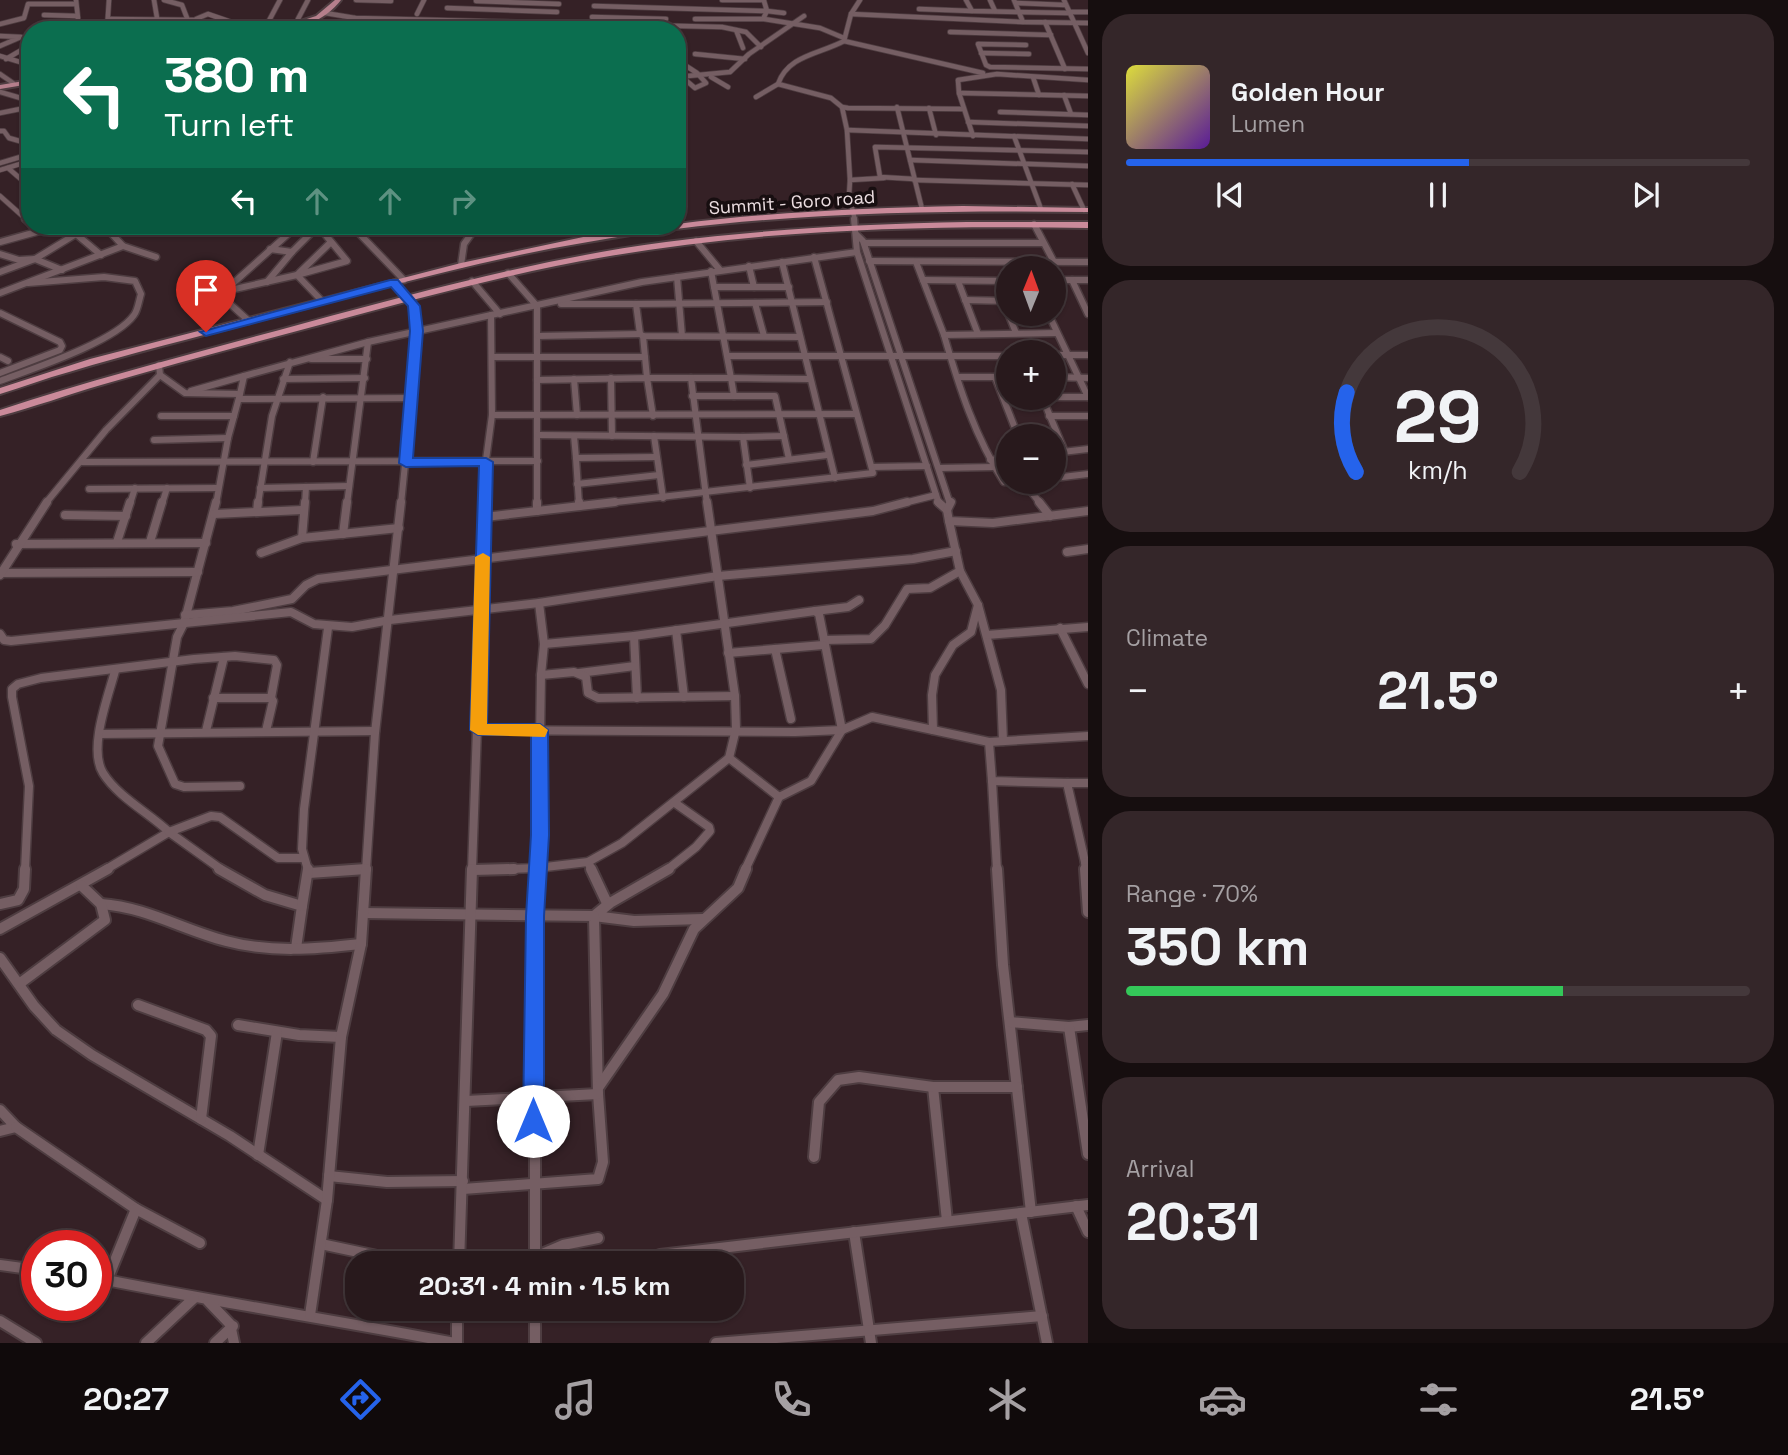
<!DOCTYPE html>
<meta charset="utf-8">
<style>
:root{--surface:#28191c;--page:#342629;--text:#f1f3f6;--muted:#a5a0a3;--line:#44383b;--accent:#2563eb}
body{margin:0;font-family:"Space Grotesk",sans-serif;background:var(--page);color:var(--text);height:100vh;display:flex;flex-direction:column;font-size:26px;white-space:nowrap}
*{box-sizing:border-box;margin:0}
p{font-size:23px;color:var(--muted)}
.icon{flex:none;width:38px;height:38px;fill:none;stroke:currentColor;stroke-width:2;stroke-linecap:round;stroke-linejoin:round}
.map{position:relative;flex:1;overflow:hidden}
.side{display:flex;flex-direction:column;gap:14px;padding:14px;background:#160e0f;width:700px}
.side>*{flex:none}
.banner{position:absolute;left:21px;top:21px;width:665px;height:214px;border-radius:28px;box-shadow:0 2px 5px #0004,0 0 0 2px var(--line);background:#0b6e4f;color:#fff;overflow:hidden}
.needle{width:46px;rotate:1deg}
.controls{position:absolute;left:996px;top:256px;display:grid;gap:14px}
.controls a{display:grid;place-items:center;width:70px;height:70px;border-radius:50%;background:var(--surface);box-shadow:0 2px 5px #0004,0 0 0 2px var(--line);font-size:35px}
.speed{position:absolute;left:21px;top:1230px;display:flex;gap:14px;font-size:35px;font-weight:700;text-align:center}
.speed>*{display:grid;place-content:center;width:91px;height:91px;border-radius:50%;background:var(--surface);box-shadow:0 2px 5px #0004,0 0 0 2px var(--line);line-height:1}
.speed .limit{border:10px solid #d22;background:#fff;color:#111}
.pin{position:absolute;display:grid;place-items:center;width:60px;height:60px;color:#fff;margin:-72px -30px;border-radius:50% 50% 50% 0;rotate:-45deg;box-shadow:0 0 7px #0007}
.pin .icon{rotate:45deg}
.me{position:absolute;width:77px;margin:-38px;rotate:0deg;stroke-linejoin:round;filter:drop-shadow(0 0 5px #0008)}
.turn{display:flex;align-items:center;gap:24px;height:147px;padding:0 28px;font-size:32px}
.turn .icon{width:91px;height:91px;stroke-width:2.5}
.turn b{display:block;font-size:49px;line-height:60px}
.lanes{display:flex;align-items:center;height:66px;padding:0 28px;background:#0003;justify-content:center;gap:35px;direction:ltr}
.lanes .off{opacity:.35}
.big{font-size:52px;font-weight:600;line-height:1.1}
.side .tile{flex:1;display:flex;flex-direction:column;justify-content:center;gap:10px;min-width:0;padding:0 24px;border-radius:28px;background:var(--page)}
.side .dial{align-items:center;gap:0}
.dial svg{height:182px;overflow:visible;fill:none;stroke:var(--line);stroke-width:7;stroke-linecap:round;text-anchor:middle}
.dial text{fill:var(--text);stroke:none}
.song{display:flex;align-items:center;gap:21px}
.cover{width:84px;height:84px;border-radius:10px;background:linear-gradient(135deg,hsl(60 70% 55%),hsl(270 70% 35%))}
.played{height:7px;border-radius:4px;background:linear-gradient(90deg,var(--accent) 55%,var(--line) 55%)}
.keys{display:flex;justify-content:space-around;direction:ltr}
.heat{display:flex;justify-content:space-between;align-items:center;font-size:38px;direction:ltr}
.charge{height:10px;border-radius:5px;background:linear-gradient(90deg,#34c759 70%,var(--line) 0)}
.trip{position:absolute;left:345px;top:1251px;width:399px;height:70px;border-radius:28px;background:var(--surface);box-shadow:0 2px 5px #0004,0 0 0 2px var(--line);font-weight:600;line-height:70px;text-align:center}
.tabs{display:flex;height:112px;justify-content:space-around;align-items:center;background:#100a0b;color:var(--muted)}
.tabs .icon{width:49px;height:49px}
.tabs .selected{color:var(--accent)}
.tabs b{font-size:32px;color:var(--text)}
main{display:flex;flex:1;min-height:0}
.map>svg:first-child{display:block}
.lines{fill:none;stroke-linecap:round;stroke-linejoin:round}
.minor-far3-casing{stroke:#4e3d41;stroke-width:6}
.minor-far2-casing{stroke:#4e3d41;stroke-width:9}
.minor-far1-casing{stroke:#4e3d41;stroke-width:11}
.minor-casing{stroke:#4e3d41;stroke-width:14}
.primary-casing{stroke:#4e3d41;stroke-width:4}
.trunk-casing{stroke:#4e3d41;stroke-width:4}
.minor-far3{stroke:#755e63;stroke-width:4.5}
.minor-far2{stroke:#755e63;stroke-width:6}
.minor-far1{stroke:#755e63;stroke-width:8}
.minor{stroke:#755e63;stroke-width:10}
.primary{fill:#b57f8c;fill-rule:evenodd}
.trunk{fill:#ca8a9a;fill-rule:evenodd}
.route{fill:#2563eb;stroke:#184099;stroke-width:2}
.slow{fill:#f59e0b}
.labels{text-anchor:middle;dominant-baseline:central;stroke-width:7;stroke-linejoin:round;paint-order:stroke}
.far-street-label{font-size:18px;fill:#ecdee1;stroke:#170e10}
</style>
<main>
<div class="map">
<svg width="1088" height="1343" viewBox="0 0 1088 1343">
<rect width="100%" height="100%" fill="#352126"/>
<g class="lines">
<g class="minor-far3-casing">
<g id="minor-far3">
<path d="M164,0L182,5L187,18"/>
<path d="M356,0L391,1"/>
<path d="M722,0H764"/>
<path d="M966,0L972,11L1069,13"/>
<path d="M990,0L995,11"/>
<path d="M1014,0L1023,22L1088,23"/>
<path d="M1064,0L1088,53"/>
<path d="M476,1L559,4"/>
<path d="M1016,3L1066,5"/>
<path d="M594,6L767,11L764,1"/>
<path d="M447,8L557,12"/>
<path d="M919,9L972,11"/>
<path d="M1069,12H1088"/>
<path d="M325,13L355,18L722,27L746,32L761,47"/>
<path d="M417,14L424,0"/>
<path d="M851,14L1023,22"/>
<path d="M44,15L77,16"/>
<path d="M592,17L666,19"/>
<path d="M355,18L375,30"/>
<path d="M109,19L197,20L187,30"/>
<path d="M196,19L208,14L237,24"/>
<path d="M298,19L308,0"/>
<path d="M695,19H763L767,11L784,13"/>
<path d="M764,19L820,28L844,38"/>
<path d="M1045,22L1065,69"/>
<path d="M0,24L24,18L28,4H75"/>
<path d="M152,24L157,18L154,0"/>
<path d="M75,29L78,18L76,0"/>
<path d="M49,30H78"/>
<path d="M107,30L109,0"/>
<path d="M264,30L280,0"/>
<path d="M736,30L743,48"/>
<path d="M950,32L1051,35"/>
<path d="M0,36L21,37L0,46"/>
<path d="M844,41L983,73"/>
<path d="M1026,45L978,44L986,65L990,67L1088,69"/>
<path d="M981,53L1029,54"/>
<path d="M695,54L745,59"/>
<path d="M0,56L30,65"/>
<path d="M6,59L30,45"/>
<path d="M677,60L697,73L706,83L695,88L682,77"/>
<path d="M0,74L13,83"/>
<path d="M677,77L730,72L749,54L804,16"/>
<path d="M711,77L728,87"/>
<path d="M1033,77L1039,95"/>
<path d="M21,82L30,73"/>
<path d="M778,84L831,98L842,107L848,108L964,109"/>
<path d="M0,92L24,99L30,104"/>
<path d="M959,93L1088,96"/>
<path d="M1064,95L1071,114"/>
<path d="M756,97L778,84C788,55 820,54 844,41L851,14L860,0"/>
<path d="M842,107L847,130L850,180"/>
<path d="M897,107L922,209"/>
<path d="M929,108L936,135"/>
<path d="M1000,112L1088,115"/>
<path d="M0,113L30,107"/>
<path d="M968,122L1088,126"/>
<path d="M847,130L1088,139"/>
<path d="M0,131H4L9,138L23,142"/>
<path d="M973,136L959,93L958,80L997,74L1088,80"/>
<path d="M1014,136L1041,209"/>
<path d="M910,160L1088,166"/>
<path d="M0,163L27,155"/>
<path d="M8,168L30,187"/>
<path d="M0,170L30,161"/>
<path d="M914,179L880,177L875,147L1088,152"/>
<path d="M914,180L1088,185"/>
<path d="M1072,184L1084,210"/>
<path d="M0,196L27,220"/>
<path d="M855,220L849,196L850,180L884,178"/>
</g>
</g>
<g class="minor-far2-casing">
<g id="minor-far2">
<path d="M25,219L30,223"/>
<path d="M854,219L857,252L939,504"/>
<path d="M1034,224L1054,262"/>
<path d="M352,226L404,280"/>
<path d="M554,226L590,229"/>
<path d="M76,234L101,255"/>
<path d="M857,235L863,241L950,504"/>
<path d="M696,241L720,270"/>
<path d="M0,242L58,226"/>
<path d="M864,243H1043"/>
<path d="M123,246L156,257"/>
<path d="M270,249L292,252L318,226"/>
<path d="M0,254L19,260L35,259L62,270"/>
<path d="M869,261L1088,262"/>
<path d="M782,262L835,478"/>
<path d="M916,262L944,335"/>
<path d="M461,265L464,244L477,226"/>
<path d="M749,266L754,287"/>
<path d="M0,272L35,259L76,234L67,226"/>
<path d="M299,273L331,242"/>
<path d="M508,273L537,306V504"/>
<path d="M297,275L347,261L319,227"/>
<path d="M677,277L682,336"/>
<path d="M923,280L1008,281"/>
<path d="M1054,280H1088"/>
<path d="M1072,280L1088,314"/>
<path d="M472,281L500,314"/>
<path d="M958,281L978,334"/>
<path d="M267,282L292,252"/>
<path d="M394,283L414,306L415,364L401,504"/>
<path d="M714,287H789"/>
<path d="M226,291L297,275L322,301"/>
<path d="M0,293L123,246L111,233L99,226"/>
<path d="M965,300L1008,301"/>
<path d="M755,303L764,336"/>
<path d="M561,304H636"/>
<path d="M0,313L60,342L62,346L60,350L0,373"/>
<path d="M1008,313L1016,333"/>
<path d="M1048,313L1088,397"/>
<path d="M249,321L220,295L297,226"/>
<path d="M538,336L640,334"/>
<path d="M643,336L647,378H731L711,271"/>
<path d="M800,337L643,336L640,334L636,304L827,302"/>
<path d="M1054,355H1088"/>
<path d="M729,356H1008"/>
<path d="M0,357L8,361"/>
<path d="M493,357H645"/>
<path d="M311,359H367"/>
<path d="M159,365L160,375L185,393L240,394L244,376L368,342L642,282L857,252"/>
<path d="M958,377H1008"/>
<path d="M995,377L1018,436"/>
<path d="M1054,377L1088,378"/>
<path d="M611,378L612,436"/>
<path d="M691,378L707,504"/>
<path d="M283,379L365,378"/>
<path d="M574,379L577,415"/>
<path d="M537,380L647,378L653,416"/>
<path d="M0,381C32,369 115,342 134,315C138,310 139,300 141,294L135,281L104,277L28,283"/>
<path d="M191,391L244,376"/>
<path d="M692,396H734"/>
<path d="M1042,397L1065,452"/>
<path d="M1054,397H1088"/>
<path d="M239,399L411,398"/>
<path d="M492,415L856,414"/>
<path d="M161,416H234"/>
<path d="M1049,416H1088"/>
<path d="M538,435L743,437L750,488"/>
<path d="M574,436L576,458"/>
<path d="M654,436L663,498"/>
<path d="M743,437L784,436"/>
<path d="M154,440L228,438"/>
<path d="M1054,453L1088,449"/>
<path d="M789,459L775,396H734L731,378L809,379"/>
<path d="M990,460L1008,458"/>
<path d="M82,462L538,461"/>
<path d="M313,462L323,397"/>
<path d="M746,465L827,455"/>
<path d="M872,467L927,466"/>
<path d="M939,468L994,467"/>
<path d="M1054,478L1088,474"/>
<path d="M1026,481L1023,482L1041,504"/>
<path d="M1023,482H1004C975,437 959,387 944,335L1057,333"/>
<path d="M577,484L659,475"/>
<path d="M260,488L349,486"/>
<path d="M89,489L218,488"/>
<path d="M45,504L106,430L160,375"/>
<path d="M130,504L135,488"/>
<path d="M162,504L167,488"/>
<path d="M216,504L228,438L240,394"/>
<path d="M258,504L272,416L290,362"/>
<path d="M305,504L306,487"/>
<path d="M347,504L368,342"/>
<path d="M485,504L486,460L492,415L491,315"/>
<path d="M579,504L576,458L656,457"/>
<path d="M599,504L873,473L814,257"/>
<path d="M900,504L936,495"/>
</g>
</g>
<g class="minor-far1-casing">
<g id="minor-far1">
<path d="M216,502L184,623L177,637L158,746L175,784L184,787L240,786"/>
<path d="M537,502V511"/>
<path d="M579,502V506"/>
<path d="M938,502L947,510L949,521L993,523L1088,511"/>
<path d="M1039,502L1050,516"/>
<path d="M947,510L951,502"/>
<path d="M257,512L258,502"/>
<path d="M214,514L302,510"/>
<path d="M65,515L126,516"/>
<path d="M485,517L615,502"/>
<path d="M343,534L347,502"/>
<path d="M302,538L305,502"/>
<path d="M117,542L130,502"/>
<path d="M150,542L162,502"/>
<path d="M16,544L206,543"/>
<path d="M1067,552L1088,549"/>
<path d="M261,553L302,538L399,528"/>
<path d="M960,571L978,605L1001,690L1003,741"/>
<path d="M1,573L198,572"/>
<path d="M0,575L47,502"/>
<path d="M815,611L848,607L859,600"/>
<path d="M185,615L233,611L292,599L306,585L318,579L873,511L907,502"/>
<path d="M1060,628L1088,684"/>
<path d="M676,630L684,697"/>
<path d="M0,634L4,640L11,641L291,612L314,624L352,627L390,620L539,603L718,576L913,559L956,551"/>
<path d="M987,635L1088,627"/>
<path d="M634,636L637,698"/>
<path d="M824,640L871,639L885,625L907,589L930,588L960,571L949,521"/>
<path d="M544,644L634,636L815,611L819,614L842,730L811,781L779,797L745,870"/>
<path d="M775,649L791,719"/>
<path d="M728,653L823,645"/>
<path d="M579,673L635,666"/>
<path d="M541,675L574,672L586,677L588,693L598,698L735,696"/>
<path d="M213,698H271L273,701L266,731"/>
<path d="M478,730L795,732L842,730L872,717L989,742L1088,736"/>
<path d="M933,730L932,695L935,675L953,645L971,632L978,605"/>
<path d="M206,731L224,657"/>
<path d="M100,734L375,731"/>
<path d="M989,742L992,781L1067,783L1085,862H1088"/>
<path d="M729,758L779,797"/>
<path d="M992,781L997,870"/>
<path d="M1067,783H1088"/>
<path d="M588,862L592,870"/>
<path d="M1085,862L1086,870"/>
<path d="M25,870L29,786L12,697V689L18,684L41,678L194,659L235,656L274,660L277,665L271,698"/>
<path d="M105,870L169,832C149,813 118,797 103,773C88,749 108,697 115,671"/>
<path d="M222,870L169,832L211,816L220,817L278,858H304"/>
<path d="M308,870L302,849L304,809L328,628"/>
<path d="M345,870L366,869"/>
<path d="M366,870L375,733L401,502"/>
<path d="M472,870L485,502"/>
<path d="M473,870L537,868L588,862L622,843L729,758L736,729L735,696L707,502"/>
<path d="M538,870L541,675L544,644L539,603"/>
<path d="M667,870L696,847L710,831L709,827L675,803"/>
</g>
</g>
<g class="minor-casing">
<g id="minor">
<path d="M219,869L265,895L302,906L296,948"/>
<path d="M591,869L607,903"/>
<path d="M669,869L610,903L594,916L634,921L703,919"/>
<path d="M997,869L1003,965L1031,1212"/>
<path d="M1085,869L1088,912"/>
<path d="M473,870L514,869"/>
<path d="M309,873L366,869"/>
<path d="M0,904L18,900L24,889L25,869"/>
<path d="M101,904C146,907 183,930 226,941C270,953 316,949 361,944"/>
<path d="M302,906L308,869"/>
<path d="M363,913L594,916L598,1094L603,1162L598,1179L463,1189"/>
<path d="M0,929L108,869"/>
<path d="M0,958L34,1006L56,1030L92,1055L230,1136L327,1200"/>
<path d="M19,984L105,920L101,904L81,885"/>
<path d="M138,1005L206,1030L211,1036L201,1119"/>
<path d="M1010,1022L1069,1027L1088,1025"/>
<path d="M238,1025L299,1035L341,1037"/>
<path d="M1069,1027L1088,1154"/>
<path d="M933,1087L947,1221"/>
<path d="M598,1088L663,994L694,929L738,888L746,869"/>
<path d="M466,1101L598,1094"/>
<path d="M0,1110L16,1127L0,1131"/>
<path d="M16,1127L136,1209L200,1243"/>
<path d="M258,1155L277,1032"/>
<path d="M814,1157L819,1102L838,1080L859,1077L933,1087H1017"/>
<path d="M329,1176L387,1182L463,1181"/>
<path d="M1076,1206L1088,1232"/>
<path d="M1021,1213L1047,1343"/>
<path d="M854,1232L871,1343"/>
<path d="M321,1244L415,1264"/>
<path d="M660,1255L1088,1205"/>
<path d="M459,1264L472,869"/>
<path d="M478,1264L535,1257L563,1245L598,1238"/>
<path d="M535,1264V916L538,869"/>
<path d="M0,1265L37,1270"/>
<path d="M96,1278C215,1302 335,1320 455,1343"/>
<path d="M107,1280L136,1209"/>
<path d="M208,1301L230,1324L234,1343"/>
<path d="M457,1309V1343"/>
<path d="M535,1309V1343"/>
<path d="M310,1315L327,1200L341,1037L361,944L366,869"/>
<path d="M0,1321L36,1343"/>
<path d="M146,1343L194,1298"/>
<path d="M215,1343L233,1326"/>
<path d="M716,1343L1042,1316"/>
</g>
</g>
<g class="primary-casing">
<g id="primary">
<path d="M335,0H341C325,21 299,30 273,30L316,16Z"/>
<path d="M30,80V84L0,89V85Z"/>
</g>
</g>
<g class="trunk-casing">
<g id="trunk">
<path d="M963,206L1088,208V212C921,210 753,213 588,242C480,260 374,290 268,318C202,336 135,352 69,372C46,378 23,387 0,394V388L90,359L461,263L588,236L650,227L677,226V224C772,212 867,208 963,206Z"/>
<path d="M967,222H1088V228C926,225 764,229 604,257C511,273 419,298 327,323C252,343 176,363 101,385C67,395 34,407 0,416V410C100,377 203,351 305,323C424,291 544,258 666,242C766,229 866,224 967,222Z"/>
</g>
</g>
<use href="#minor-far3" class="minor-far3"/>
<use href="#minor-far2" class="minor-far2"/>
<use href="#minor-far1" class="minor-far1"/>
<use href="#minor" class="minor"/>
<use href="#primary" class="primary"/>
<use href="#trunk" class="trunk"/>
</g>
<path class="route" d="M390,280H398L420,306L423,331L413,458H486L493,462L487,724H540L548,730L549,835L544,916V1121L541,1127L533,1129L526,1127L523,1121L526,916L531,835V735H478L470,730L479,466L406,467L399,463L410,331L408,306L391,287L206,336L200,332Z"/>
<path class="slow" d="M483,553L490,557L487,724H540L548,730L545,737L478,735L470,730L475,557Z"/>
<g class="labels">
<g class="far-street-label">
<text transform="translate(792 202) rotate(-4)">Summit - Goro road</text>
</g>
</g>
</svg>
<div class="controls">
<a><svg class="needle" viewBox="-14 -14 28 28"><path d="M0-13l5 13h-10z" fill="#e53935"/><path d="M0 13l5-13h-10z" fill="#a5a0a3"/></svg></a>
<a>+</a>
<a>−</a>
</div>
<div class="speed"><div class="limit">30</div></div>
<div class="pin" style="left:206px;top:332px;background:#d93025"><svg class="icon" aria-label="arrive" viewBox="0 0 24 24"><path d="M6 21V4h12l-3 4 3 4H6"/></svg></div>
<svg class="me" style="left:533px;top:1121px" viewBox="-20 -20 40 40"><circle r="19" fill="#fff"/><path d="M0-13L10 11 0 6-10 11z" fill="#2563eb"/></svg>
<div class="trip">20:31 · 4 min · 1.5 km</div>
<div class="banner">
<div class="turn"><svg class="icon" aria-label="left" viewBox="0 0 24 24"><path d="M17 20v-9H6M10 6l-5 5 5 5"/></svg><div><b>380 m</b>Turn left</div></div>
<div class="lanes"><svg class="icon" aria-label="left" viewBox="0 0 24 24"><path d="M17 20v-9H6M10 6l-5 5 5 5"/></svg><svg class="icon off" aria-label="ahead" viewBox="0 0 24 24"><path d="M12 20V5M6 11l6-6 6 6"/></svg><svg class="icon off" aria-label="ahead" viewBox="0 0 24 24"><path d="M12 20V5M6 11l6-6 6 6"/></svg><svg class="icon off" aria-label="right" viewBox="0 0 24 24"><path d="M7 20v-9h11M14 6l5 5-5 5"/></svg></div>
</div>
</div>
<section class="side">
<div class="tile">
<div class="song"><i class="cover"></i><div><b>Golden Hour</b><p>Lumen</p></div></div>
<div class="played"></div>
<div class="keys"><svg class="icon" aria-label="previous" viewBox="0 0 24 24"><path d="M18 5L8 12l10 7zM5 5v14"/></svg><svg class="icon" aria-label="pause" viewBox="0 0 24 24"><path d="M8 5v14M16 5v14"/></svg><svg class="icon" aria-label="next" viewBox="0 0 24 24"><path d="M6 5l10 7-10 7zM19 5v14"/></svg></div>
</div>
<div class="tile dial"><svg viewBox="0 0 100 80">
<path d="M14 69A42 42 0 1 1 86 69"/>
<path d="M14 69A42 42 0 0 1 10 34" stroke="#2563eb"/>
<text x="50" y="56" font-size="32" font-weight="700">29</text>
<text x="50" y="72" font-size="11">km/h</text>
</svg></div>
<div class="tile"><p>Climate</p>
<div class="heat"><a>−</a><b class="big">21.5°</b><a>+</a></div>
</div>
<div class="tile"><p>Range · 70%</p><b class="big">350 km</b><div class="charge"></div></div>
<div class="tile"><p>Arrival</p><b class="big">20:31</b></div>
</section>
</main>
<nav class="tabs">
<b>20:27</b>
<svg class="icon selected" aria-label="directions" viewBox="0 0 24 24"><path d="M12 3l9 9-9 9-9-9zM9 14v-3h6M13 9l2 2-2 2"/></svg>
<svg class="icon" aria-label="music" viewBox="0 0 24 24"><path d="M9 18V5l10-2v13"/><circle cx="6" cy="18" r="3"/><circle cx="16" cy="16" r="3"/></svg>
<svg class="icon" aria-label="phone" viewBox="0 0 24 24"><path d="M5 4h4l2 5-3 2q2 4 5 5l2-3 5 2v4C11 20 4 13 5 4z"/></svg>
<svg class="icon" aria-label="climate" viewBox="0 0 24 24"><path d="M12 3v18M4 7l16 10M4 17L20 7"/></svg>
<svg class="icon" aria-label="car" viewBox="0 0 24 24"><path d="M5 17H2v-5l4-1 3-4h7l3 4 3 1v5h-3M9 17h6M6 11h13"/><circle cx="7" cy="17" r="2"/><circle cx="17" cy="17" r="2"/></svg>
<svg class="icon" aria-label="filters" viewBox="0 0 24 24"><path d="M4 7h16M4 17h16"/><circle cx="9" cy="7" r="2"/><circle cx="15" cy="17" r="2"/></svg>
<b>21.5°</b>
</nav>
